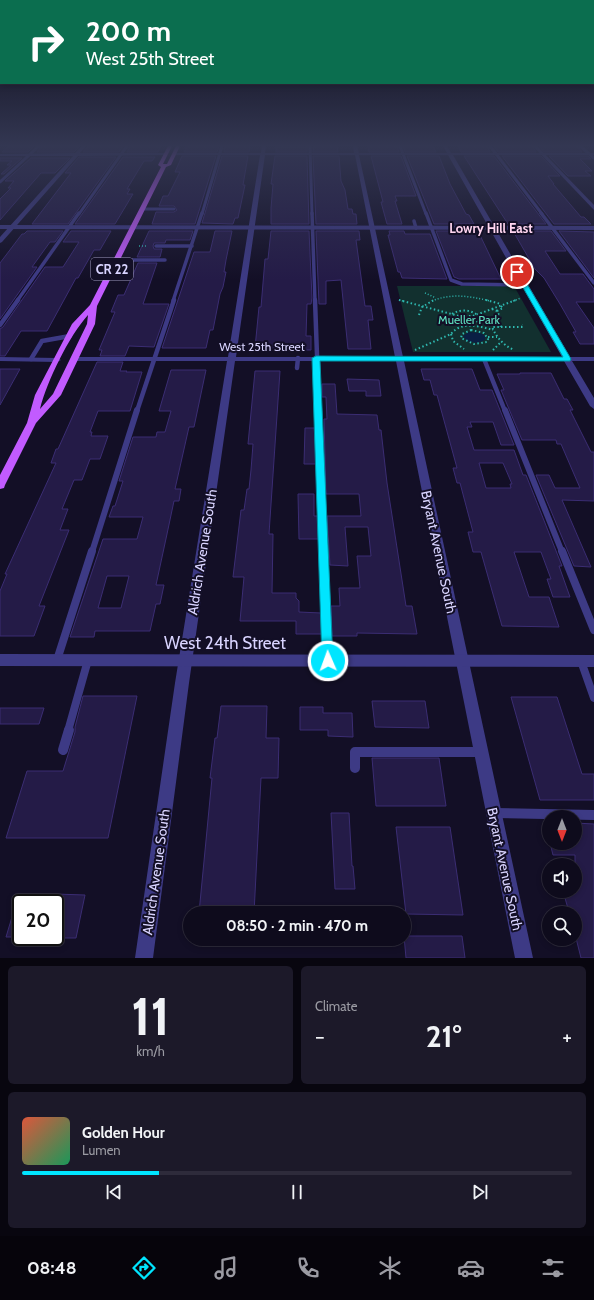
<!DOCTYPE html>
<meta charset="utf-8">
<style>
:root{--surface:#0e0b1c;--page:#1c1929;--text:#f1f3f6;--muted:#9b9ba3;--line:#2e2b3b;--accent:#00e5ff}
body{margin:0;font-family:Cabin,sans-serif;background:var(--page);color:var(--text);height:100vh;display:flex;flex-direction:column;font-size:15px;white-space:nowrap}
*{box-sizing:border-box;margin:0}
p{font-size:13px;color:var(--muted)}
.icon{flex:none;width:22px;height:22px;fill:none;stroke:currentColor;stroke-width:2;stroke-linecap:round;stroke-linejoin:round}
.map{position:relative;height:958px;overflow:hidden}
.drawer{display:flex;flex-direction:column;gap:8px;padding:8px;background:#08060f;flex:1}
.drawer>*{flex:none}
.hud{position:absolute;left:0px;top:0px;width:594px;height:84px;box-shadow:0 2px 6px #0003,0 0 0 1px var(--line);background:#0b6e4f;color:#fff;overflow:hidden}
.needle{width:26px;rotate:180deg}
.fabs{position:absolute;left:542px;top:810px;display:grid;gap:8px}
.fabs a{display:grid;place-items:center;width:40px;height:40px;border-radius:50%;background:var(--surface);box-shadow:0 2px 6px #0003,0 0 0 1px var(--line);font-size:20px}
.speed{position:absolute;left:12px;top:894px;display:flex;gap:8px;font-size:20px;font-weight:700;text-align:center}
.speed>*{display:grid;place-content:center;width:52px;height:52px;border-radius:50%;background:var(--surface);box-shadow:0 2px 6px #0003,0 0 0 1px var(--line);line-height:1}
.speed .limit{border:2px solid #111;border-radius:6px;background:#fff;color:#111}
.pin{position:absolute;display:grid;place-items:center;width:34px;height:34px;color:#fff;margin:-17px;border:2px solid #fff;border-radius:50%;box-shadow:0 1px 4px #0007}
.me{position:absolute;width:44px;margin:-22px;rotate:358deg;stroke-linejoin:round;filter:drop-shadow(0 0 3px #0008)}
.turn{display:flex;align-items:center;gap:14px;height:84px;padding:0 20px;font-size:18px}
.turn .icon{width:52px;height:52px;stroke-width:2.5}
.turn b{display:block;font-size:28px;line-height:34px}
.big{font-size:30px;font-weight:800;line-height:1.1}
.drawer .widget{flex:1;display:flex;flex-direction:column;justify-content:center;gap:6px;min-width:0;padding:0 14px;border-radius:6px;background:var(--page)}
.drawer .dial{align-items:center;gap:0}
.dial b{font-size:52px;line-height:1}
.song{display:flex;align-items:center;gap:12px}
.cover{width:48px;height:48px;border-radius:6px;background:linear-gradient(135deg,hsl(10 70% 55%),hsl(150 70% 35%))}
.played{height:4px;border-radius:2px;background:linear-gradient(90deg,var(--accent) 25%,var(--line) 25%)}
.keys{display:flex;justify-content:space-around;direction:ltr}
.heat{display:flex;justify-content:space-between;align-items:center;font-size:22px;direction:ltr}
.drawer .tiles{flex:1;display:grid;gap:8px;grid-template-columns:1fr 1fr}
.widget:last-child{grid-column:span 2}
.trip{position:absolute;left:183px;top:906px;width:228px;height:40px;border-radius:20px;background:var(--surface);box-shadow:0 2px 6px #0003,0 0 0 1px var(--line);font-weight:800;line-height:40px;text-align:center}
.tab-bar{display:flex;height:64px;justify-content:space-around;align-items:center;background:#06040b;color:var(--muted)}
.tab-bar .icon{width:28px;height:28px}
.tab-bar .current{color:var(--accent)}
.tab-bar b{font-size:18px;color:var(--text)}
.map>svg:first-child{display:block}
.green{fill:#12302f}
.water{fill:#0a1f44}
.building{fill:#241b47;stroke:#3b2d73;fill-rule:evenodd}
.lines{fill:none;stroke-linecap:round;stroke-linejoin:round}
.path-far1{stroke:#2fb8b0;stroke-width:1.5;stroke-dasharray:1 2;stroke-linecap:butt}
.path{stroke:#2fb8b0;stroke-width:2;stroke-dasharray:1.5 2.5;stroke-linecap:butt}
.service-far5{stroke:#3d3a85;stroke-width:3}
.service-far4{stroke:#3d3a85;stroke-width:3.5}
.service-far3{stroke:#3d3a85;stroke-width:4.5}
.service-far2{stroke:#3d3a85;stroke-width:6}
.service-far1{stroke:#3d3a85;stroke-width:8}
.service{stroke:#3d3a85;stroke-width:10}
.minor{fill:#3d3a85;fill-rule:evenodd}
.tertiary{fill:#3d3a85;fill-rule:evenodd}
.primary{fill:#c25bff;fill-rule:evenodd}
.route{fill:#00e5ff;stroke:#0095a6}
.labels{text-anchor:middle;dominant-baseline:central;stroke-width:4;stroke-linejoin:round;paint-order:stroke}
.far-park-label{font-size:12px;fill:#5fe0c0;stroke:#130f26}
.far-street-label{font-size:12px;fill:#d9d4ff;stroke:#130f26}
.far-neighbourhood-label{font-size:13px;font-weight:bold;fill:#ffd6f0;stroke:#130f26}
.shield{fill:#130f26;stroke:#9e99be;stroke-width:1}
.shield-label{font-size:13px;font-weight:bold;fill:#d9d4ff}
.street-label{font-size:14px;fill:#d9d4ff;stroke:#130f26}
.near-street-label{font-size:17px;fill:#d9d4ff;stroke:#130f26}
</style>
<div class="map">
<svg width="594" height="958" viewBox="0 0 594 958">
<rect width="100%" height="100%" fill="#130f26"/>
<path class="green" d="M397,286H514L551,352H413Z"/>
<path class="water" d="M469,332L480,333L485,336V340L477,343L467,341L463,336Z"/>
<g class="building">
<path d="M9,146H34L28,152H2Z"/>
<path d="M42,146H80L74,152H37Z"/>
<path d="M88,146H123L119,152H83Z"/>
<path d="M131,146H161L158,152H127Z"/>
<path d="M187,146H219L217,152H184Z"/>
<path d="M225,146H250L249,152H224Z"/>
<path d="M314,146H337L338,152H313Z"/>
<path d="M368,146H397L399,152H369Z"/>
<path d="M403,146H433L436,152H405Z"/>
<path d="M458,146H487L490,152H461Z"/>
<path d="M494,146H532L536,152H498Z"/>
<path d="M539,146H577L582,152H544Z"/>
<rect x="276" y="147" width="31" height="5"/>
<path d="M182,156H216L195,224H152L156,212H174L177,210L174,206H159L163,196H168L180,172H175Z"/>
<path d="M222,156H248L243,185H245L238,218H235L233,224L202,223Z"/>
<path d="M275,156H307L309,224H271V208L273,184H271Z"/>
<path d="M313,156H339L341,181L345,190L348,209H352L353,214H356L357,224H316Z"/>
<path d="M371,156H401L416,196H395L397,201H395L402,224H387L381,202H383Z"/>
<path d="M407,156H439L450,184L466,214L469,215L474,224H434Z"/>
<path d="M464,156H494L546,224H508Z"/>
<path d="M502,156H541L560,176H548L554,184H553L581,217H584L591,224H554Z"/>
<path d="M549,156H588L591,159H580L592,171H585L591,176H568Z"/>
<path d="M79,157H116L68,224H32L71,173H65Z"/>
<path d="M123,157H155L152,161H144L130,184L127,189H130L127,194H133L115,224H75Z"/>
<path d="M0,158H22L4,174H1L11,165H7L12,161H0Z"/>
<path d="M31,158H70L55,173H41L0,220V199L11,188H8L14,181H5Z"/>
<path d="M27,231H63L55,242H50L32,267H37L0,319V263L22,234H24Z"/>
<path d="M71,231H111L100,250H94L78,278H76L47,331H21L5,356H0V329L3,327L45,267H63L79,242H63Z"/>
<path d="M149,231H193L190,240H166L165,243H154L153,246L154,249H162L160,257H137Z"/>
<path d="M215,231H232L226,260L224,272H226L223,287L220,294L213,330H210L206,348H162L194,252H210Z"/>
<path d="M271,231H309L312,298L311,304H307L306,336H311V350H294V348H255L259,307H261L265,259H268Z"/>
<path d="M316,231H359L360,240H356L365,306H371L373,320H368L371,349H348L341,280L326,281V304H319Z"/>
<path d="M389,231H404L405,234H430L447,279L402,278L400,272H398L388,235H390Z"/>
<path d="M436,231H478L501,279H459L454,277Z"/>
<path d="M513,231H551L566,251H545L560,274H583L594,289V302H576L594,328V344H580L573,332H576L560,304L544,278L535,269Z"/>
<path d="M559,231L594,232V278Z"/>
<path d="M138,263H157L143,304H169L154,347L129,346L125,356H100L102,350H99L115,312H111L118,295H124Z"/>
<path d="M97,362H123L120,371H127L126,372H142L130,411H98L90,432H92L91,436H108L100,459H90L82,480H74L62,509H68L60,530H69L39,606H45L34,636H0V591L7,574H5L56,463H51L56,449H58Z"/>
<path d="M0,369H20L0,405Z"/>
<path d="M421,369H472L480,390H492L514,445H501L493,422H470L472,427H467L474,450H514L523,475H526L562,566H559L570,597H553L547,579H551L541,552H514L529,597H549L559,627L502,626L481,552H473L468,532H473L460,483H457L453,468H457L437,395H434L430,380H424ZM479,463H503L512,484H510L511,488H486Z"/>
<path d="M171,370H206L194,427H189L175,489H181L179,501H174L167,534L156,585H164L160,604H156L150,631H95L94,637H70L103,539H137L143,517H109L113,506H115L123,481H119L133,437H156L157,432H165L171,411H159ZM107,576H129L121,608H98Z"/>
<path d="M255,371H280L269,534H273L272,593H296V598L299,601V612L321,613L322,634H296V621H240L244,577H233L241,510H244L247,489H249L251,470L253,444H248Z"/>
<path d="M520,373H551L564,399H567L573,410H570L591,452H594V501L562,500L591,567L574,566L536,475H549L555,488H580L561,444H557L556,440H522L501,390H504L497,374H520Z"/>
<path d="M347,379L379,380L381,396H366V391H349Z"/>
<path d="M322,384H335L337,414L377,415L379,430H381L387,483L406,606H412L417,634L357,633V636H332L331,606H340L339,588H360L357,556H371L368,527H345L348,566L330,565L327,516H361L359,494H326L324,419H327L326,397H322Z"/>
<path d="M305,428H315L316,464H304Z"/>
<path d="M298,494H314V516H318L319,539H299Z"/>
<path d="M83,696H137L108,838H6L27,771H63L75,732V727Z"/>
<path d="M511,697H557L582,774H594V800H540Z"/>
<path d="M372,701H425L429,728L375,727Z"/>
<path d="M221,706H267L266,738H279L278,778H261L254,913H199L212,778H210L215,738H217Z"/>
<path d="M300,707H323V713H352L353,737L328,736V730H300Z"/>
<path d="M0,708H44L39,724H0Z"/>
<path d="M372,758H439L446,806H376Z"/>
<path d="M331,813H349L352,866H353L355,889H335Z"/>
<path d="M575,823L594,824V958H581L575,934V912H569L563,891H575V855H553L550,843H575Z"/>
<path d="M396,827H450L463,915L406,914Z"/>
<path d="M55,894L85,895L76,938H55Z"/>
<path d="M18,897H21V937H6Z"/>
<path d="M404,936H462L465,958H406Z"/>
</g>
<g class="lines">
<g class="path-far1">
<path d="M139,246H148"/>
<path d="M425,293L436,298"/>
<path d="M399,300L403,301"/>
<path d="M432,301C451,293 470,296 490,301"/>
<path d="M513,301L521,298"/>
</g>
<g class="path">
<path d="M399,300L459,316H473L516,300"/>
<path d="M486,300L501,304"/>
<path d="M492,309L497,311L500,317L497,318"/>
<path d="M497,311L503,308L500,305"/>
<path d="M452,314C462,308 473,310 481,318"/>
<path d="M419,315L422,307L434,300"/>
<path d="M459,316L462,326"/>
<path d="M497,318L501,327H492C497,338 503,345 514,350"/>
<path d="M479,326L476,318H497"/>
<path d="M501,327H523L522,325"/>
<path d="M471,330L484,333L488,339L487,342L474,344L461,338L462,334Z"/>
<path d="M451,334L453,341L464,349"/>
<path d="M488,337H497"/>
<path d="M415,350L451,334C461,321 479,326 493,330"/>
<path d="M493,350L500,343"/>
</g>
<g class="service-far5">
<path d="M310,146L312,214"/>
<path d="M400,146L426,214"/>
<path d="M490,146L542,214"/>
<path d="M580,146L594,158"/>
<path d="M0,182L39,146"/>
<path d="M142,209H174"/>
<path d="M79,214L127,146"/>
<path d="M202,214L222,146"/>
</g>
<g class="service-far4">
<path d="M312,213L315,301"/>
<path d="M426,213L451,280L462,284L524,285"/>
<path d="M541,213L594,283"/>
<path d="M414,221L416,228"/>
<path d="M156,246H192"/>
<path d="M117,260H165"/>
<path d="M17,301L79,213"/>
<path d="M173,301L202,213"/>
</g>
<g class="service-far3">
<path d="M315,300L319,411"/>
<path d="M0,325L18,300"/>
<path d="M31,359L42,341L70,336"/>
<path d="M484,359L505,411"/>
<path d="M297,368L298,358"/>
<path d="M137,411L174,300"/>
</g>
<g class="service-far2">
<path d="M319,410L324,552"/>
<path d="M505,410L562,552"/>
<path d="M92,552L137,410"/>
</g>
<g class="service-far1">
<path d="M324,551L328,661"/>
<path d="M562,551L594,630"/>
<path d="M57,660L92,551"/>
<path d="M581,661L594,698"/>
<path d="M68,731L88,660"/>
</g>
<g class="service">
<path d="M63,750L69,730"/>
<path d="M355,768V752H480"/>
<path d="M494,813L594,815"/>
</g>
<g class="minor">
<path d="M82,146H86L80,153H165L167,154L165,155L78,156L2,242L0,243V237L73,156H0V154L75,153Z"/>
<path d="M262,146H266L265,153H354L353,146H357L359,153H447L443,146H447L451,153H594V155H453L570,357H594V361H572L594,398V409L590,406L564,361H404L533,958H515L396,361H235L189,683L153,958H135L175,683L227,361H74L70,359L74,357H228L260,155H174L172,154L174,153H261ZM265,155H355L395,357H236ZM359,155H448L562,357H403Z"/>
<path d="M0,357L57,358L61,360L57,362L0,361Z"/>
</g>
<g class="tertiary">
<path d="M533,146H537L594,205V210Z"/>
<path d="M0,225L594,226V230L0,229Z"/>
<path d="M0,654L594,655V667L0,666Z"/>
</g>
<path class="primary" d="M168,146H172L163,164H167L176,146H180L171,165L166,167L97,306L95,324L61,395L36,423L5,485L4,488L0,489V475L27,423L35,395L72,324L90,305L161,167L158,165ZM88,315L87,324L53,394L40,409C47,381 69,336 88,315Z"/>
</g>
<linearGradient id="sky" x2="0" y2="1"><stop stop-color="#0a0815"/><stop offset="0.52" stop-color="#333752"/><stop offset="1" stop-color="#333752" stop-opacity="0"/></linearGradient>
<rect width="594" height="280" fill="url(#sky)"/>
<path class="route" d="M515,270L520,272L571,359L570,361H320L333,661L332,665L328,666L323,665L322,661L312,358L316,356L563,357L514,272Z"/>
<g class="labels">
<g class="far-park-label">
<text x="469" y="319">Mueller Park</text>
</g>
<g class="far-street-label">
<text x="262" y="346">West 25th Street</text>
</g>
<g class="far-neighbourhood-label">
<text x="491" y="228">Lowry Hill East</text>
</g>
<rect class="shield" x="91" y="258" width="42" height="22" rx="3"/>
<g class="shield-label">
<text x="112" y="269">CR 22</text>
</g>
<g class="street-label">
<text transform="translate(202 552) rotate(-81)">Aldrich Avenue South</text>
<text transform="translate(439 552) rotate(78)">Bryant Avenue South</text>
<text transform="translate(505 869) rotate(78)">Bryant Avenue South</text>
<text transform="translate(156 872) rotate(-82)">Aldrich Avenue South</text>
</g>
<g class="near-street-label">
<text x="225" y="643">West 24th Street</text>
</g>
</g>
</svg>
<div class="fabs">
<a><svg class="needle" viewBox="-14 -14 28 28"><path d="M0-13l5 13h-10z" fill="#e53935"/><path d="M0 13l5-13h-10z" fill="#9b9ba3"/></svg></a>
<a><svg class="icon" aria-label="sound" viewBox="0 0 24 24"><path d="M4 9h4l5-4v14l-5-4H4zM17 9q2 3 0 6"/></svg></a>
<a><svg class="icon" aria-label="search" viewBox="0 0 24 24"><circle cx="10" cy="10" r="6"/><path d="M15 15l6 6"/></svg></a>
</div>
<div class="speed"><div class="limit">20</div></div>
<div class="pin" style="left:517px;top:272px;background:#d93025"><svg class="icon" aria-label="arrive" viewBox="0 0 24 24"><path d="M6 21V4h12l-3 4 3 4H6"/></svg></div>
<svg class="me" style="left:328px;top:661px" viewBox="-20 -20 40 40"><circle r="17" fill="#00e5ff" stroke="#fff" stroke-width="3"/><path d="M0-11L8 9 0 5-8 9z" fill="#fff"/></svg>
<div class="trip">08:50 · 2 min · 470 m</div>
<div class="hud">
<div class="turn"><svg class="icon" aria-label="right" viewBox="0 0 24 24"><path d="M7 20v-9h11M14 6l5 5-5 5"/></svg><div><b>200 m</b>West 25th Street</div></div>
</div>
</div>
<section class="drawer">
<div class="tiles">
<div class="widget dial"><b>11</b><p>km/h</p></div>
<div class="widget"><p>Climate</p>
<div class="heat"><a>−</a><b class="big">21°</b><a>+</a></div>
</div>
<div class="widget">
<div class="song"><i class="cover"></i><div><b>Golden Hour</b><p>Lumen</p></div></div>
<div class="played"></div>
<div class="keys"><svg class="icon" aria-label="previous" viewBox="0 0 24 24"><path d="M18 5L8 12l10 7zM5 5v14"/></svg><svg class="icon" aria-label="pause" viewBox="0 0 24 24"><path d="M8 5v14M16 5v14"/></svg><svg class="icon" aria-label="next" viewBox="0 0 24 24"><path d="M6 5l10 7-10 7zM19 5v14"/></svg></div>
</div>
</div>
</section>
<nav class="tab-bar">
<b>08:48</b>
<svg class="icon current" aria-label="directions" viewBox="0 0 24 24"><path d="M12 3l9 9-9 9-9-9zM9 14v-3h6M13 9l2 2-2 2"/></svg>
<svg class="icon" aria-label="music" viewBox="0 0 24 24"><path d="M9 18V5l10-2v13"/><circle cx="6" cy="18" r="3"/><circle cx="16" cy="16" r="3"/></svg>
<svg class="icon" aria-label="phone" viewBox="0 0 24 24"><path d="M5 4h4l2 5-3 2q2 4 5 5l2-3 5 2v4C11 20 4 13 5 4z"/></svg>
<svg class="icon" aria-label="climate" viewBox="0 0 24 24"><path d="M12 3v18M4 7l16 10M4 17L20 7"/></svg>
<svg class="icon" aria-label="car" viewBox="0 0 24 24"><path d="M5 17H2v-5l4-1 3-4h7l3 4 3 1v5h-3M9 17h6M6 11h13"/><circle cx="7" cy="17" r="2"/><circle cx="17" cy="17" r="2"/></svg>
<svg class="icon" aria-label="filters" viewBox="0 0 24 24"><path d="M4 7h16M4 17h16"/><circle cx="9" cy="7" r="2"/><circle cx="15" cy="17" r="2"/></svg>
</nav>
